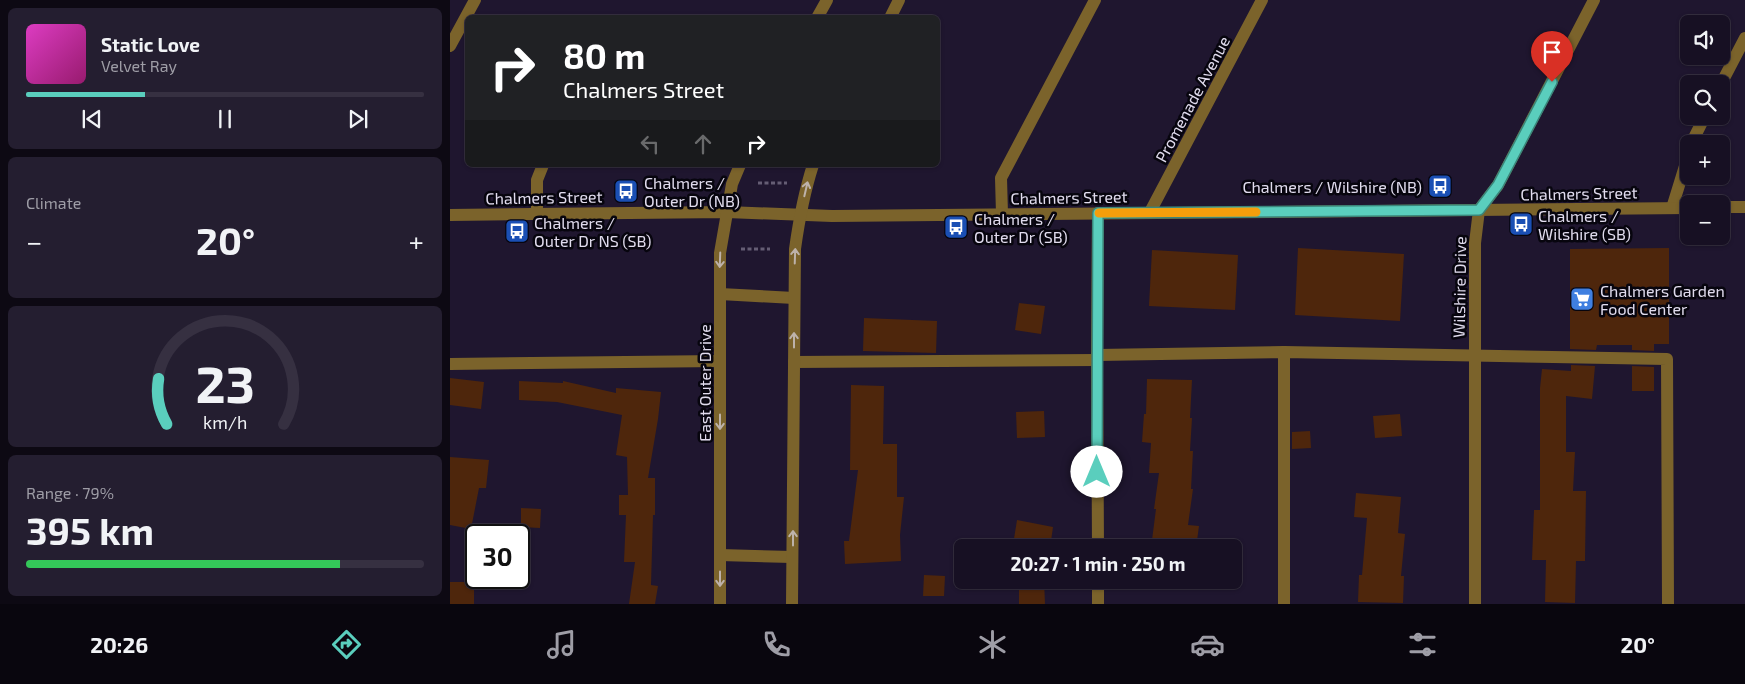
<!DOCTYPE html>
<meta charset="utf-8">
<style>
:root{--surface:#171023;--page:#241e30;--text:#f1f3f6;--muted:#9e9da6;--line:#363041;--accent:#5acebd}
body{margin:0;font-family:"Exo 2",sans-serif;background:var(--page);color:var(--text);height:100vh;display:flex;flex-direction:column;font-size:19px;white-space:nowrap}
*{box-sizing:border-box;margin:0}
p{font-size:16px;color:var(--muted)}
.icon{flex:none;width:28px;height:28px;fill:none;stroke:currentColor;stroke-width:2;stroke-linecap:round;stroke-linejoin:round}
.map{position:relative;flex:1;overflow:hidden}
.side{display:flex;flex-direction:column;gap:8px;padding:8px;background:#0d0913;width:450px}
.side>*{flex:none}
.banner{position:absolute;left:15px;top:15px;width:475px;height:152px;border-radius:8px;box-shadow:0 1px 4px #0004,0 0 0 1px var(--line);background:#202124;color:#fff;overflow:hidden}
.controls{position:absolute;left:1230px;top:15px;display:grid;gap:10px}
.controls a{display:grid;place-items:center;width:50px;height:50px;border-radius:8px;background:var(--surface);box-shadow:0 1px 4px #0004,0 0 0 1px var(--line);font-size:25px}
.speed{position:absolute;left:15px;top:524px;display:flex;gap:10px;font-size:25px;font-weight:700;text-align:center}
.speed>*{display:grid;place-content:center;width:65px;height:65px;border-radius:50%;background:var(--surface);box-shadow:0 1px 4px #0004,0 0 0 1px var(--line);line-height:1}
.speed .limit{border:2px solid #111;border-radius:8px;background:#fff;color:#111}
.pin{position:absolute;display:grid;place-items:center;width:42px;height:42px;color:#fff;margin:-51px -21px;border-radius:50% 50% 50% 0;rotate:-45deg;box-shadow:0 0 5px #0007}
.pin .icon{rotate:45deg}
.me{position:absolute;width:55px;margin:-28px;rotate:0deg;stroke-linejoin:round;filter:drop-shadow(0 0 4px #0008)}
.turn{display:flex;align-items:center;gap:18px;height:105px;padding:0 15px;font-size:22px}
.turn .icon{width:65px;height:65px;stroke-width:2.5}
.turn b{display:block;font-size:35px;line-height:42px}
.lanes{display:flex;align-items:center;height:48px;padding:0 15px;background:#0003;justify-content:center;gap:25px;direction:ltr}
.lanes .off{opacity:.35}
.big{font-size:38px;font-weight:700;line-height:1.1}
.side .tile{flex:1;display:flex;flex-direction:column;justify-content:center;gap:8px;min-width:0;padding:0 18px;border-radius:8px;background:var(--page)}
.side .dial{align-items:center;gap:0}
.dial svg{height:130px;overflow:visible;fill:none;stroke:var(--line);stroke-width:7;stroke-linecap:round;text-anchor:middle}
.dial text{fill:var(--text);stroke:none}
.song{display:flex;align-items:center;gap:15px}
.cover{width:60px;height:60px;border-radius:8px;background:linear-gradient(135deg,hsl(310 70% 55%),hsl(320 70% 35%))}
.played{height:5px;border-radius:2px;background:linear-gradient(90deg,var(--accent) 30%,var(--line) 30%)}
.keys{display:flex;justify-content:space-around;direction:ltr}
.heat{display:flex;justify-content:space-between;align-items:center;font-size:28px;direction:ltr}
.charge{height:8px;border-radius:4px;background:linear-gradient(90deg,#34c759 79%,var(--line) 0)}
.trip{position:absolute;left:504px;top:539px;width:288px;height:50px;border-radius:8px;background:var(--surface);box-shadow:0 1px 4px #0004,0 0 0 1px var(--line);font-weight:700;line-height:50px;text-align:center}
.tab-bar{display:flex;height:80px;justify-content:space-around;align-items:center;background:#09060e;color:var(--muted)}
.tab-bar .icon{width:35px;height:35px}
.tab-bar .current{color:var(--accent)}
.tab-bar b{font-size:22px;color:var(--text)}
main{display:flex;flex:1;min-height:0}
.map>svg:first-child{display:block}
.building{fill:#4e260c}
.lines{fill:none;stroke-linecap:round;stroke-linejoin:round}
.path{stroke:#655d74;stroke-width:3;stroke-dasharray:4 2.5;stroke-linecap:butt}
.minor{stroke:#7b632b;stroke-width:12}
.oneway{stroke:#bdb2aa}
.route-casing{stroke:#3a867b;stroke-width:12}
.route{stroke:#5acebd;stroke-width:9}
.slow{stroke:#f59e0b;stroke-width:9}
.labels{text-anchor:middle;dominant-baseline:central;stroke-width:5;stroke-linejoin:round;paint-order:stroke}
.street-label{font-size:16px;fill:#e1dcee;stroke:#07050e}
.poi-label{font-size:16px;fill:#e1dcee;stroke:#07050e;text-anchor:start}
</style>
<main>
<section class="side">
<div class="tile">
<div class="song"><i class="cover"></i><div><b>Static Love</b><p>Velvet Ray</p></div></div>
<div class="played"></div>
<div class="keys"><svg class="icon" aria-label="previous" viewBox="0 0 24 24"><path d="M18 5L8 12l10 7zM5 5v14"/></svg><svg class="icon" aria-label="pause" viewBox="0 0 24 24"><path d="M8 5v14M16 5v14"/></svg><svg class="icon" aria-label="next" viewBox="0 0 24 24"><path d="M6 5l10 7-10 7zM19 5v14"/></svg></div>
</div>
<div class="tile"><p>Climate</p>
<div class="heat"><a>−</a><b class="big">20°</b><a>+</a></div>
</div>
<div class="tile dial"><svg viewBox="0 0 100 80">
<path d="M14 69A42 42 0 1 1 86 69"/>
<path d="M14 69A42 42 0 0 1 9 41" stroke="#5acebd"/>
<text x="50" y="56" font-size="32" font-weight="700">23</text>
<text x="50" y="72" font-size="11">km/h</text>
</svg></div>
<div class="tile"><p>Range · 79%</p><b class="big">395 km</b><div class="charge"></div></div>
</section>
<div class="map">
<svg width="1295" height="604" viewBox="0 0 1295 604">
<rect width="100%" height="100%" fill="#1f162f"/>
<g class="building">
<path d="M848,248L954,254L950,321L845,315Z"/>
<path d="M1219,248V344H1204V351L1182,350V345H1147L1146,350L1120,349V249Z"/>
<path d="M702,250L788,255L785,310L699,306Z"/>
<path d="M569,303L595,306L591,334L565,330Z"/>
<path d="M414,318L487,321L486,353L413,351Z"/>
<path d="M1121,365L1145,366L1142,399L1116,396V452H1125L1123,491H1136L1135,561H1126L1125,603L1095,602L1096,560H1082L1084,510H1090V388L1092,369L1121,371Z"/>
<path d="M1182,366L1204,367V391H1182Z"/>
<path d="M0,378L34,382L31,409L0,405Z"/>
<path d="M697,379L742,380L740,418H742L740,451H743L741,489H743L738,525L749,526L746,548H701L706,509H704L709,473H699L701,443L692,442L694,414H696Z"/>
<path d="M69,381L113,383V381L166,393V388L211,392L208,419L198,478H205V515H203L201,585L208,586L205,604H179L185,562H174L176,515H169V495H178L177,457L166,455L172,415L107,402L69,400Z"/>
<path d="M401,385L434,386L433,444H447V497H454L450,535L451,561L395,564L394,541H399L408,470H400Z"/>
<path d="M594,411L595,437L567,438L566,412Z"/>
<path d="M950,414L952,436L925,438L923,416Z"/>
<path d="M860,431L861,448L842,449V432Z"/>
<path d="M0,457L39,460L36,488H29L21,529L0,525Z"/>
<path d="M906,493L951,497L948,533L955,534L951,576H954L953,603L908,602L909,575H912L917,518L904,517Z"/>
<path d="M71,508L91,509L90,528L71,527Z"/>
<path d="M567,520L603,527L600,548H577L563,545Z"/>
<path d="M474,575L495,576L494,596H473Z"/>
<path d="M569,580H594L595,604H569Z"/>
<rect x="0" y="582" width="24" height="22"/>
</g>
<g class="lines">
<g class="path">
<path d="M308,183H337"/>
<path d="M291,249H320"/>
</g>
<g class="minor">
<path d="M367,18L377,0"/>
<path d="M440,18L449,0"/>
<path d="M0,46L25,0"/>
<path d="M1271,84L1295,38"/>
<path d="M1241,144L1255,116"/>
<path d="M1271,207H1295"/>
<path d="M1222,208L1239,153"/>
<path d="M700,212L812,0"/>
<path d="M87,213V180L93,165"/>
<path d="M552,214L551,178L645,0"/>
<path d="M0,215L277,212L382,216L1239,208"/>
<path d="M270,294L344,298"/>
<path d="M647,355L834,352L1217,359L1218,604"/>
<path d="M344,362L647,360"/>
<path d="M0,364L270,361"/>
<path d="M648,548L647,360L648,213"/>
<path d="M270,555L342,557"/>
<path d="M648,580V604"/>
<path d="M270,604V253L282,184L290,165"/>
<path d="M342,604L345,249C349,220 354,193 363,165"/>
<path d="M834,604V352"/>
<path d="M1025,604V243L1029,210L1048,185L1144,0"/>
</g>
</g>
<defs><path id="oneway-shaft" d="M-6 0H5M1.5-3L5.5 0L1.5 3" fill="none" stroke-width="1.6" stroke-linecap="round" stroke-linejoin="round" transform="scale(1.25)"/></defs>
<g class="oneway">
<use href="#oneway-shaft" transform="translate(356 189) rotate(-77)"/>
<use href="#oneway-shaft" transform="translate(345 256) rotate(-88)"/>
<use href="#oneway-shaft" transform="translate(270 260) rotate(92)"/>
<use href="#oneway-shaft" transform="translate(344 340) rotate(-90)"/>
<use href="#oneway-shaft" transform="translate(270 422) rotate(90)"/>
<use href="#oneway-shaft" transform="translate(343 538) rotate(-90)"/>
<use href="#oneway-shaft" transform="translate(270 579) rotate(90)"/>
</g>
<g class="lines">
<g class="route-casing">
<path id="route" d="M647,472L648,213L1029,210L1048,185L1102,82"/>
</g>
<use href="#route" class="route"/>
<path class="slow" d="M649,213L806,212"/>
</g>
<defs>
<g id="bus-square" transform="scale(1.25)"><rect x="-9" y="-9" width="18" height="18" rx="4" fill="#1a4fb4" stroke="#07050e"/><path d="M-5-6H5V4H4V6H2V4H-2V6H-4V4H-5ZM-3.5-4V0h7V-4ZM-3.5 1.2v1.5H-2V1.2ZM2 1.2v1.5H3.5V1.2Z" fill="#fff"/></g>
<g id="supermarket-square" transform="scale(1.25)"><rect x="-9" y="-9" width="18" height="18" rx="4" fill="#3f7fe0" stroke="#07050e"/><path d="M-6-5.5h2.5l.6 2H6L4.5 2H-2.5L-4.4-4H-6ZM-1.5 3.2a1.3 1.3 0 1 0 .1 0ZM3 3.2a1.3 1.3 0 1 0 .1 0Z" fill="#fff"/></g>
</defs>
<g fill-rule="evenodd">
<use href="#bus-square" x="990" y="186"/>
<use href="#bus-square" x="176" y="191"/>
<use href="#bus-square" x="1071" y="224"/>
<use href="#bus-square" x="506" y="227"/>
<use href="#bus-square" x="67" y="231"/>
<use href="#supermarket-square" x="1132" y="299"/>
</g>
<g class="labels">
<g class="street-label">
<text transform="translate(742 99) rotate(-62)">Promenade Avenue</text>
<text transform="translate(1129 193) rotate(-1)">Chalmers Street</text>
<text transform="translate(94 197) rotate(-1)">Chalmers Street</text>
<text transform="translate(619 197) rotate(-1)">Chalmers Street</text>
<text transform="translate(1009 287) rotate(-89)">Wilshire Drive</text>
<text transform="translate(254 383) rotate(-90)">East Outer Drive</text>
</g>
<g class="poi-label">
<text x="194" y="182">Chalmers /<tspan x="194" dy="18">Outer Dr (NB)</tspan></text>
<text x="972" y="186" text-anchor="end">Chalmers / Wilshire (NB)</text>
<text x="1088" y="215">Chalmers /<tspan x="1088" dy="18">Wilshire (SB)</tspan></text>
<text x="524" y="218">Chalmers /<tspan x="524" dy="18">Outer Dr (SB)</tspan></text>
<text x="84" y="222">Chalmers /<tspan x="84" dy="18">Outer Dr NS (SB)</tspan></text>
<text x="1150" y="290">Chalmers Garden<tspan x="1150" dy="18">Food Center</tspan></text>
</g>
</g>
</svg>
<div class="controls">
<a><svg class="icon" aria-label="sound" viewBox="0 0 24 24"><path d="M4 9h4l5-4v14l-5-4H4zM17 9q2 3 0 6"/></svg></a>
<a><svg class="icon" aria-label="search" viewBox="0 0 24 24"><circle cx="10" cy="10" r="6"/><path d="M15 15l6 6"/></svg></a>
<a>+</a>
<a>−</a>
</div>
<div class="speed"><div class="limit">30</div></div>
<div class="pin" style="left:1102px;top:82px;background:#d93025"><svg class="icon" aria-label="arrive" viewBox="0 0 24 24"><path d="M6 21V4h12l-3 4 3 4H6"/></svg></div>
<svg class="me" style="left:647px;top:472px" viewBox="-20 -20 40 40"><circle r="19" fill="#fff"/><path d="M0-13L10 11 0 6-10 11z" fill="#5acebd"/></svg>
<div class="trip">20:27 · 1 min · 250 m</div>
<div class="banner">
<div class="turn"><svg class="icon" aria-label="right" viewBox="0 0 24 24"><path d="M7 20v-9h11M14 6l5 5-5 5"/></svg><div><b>80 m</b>Chalmers Street</div></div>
<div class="lanes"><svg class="icon off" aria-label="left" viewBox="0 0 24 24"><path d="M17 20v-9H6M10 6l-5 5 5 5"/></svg><svg class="icon off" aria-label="ahead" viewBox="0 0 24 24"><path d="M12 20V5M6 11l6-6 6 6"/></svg><svg class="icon" aria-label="right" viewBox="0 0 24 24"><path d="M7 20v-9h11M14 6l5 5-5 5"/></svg></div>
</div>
</div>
</main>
<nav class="tab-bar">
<b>20:26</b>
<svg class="icon current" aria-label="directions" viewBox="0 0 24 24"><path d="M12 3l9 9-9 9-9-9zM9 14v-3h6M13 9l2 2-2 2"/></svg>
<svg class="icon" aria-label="music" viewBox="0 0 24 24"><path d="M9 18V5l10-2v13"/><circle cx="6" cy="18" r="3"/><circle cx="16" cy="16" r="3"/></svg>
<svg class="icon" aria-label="phone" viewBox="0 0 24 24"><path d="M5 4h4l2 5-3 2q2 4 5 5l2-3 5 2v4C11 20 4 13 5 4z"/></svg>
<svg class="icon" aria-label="climate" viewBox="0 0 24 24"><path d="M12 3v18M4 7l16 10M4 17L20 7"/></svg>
<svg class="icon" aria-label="car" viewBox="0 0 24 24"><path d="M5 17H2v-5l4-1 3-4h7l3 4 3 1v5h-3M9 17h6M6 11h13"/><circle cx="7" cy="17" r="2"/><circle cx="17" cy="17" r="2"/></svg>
<svg class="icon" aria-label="filters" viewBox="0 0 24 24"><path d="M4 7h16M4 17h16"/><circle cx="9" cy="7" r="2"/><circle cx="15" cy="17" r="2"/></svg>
<b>20°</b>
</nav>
